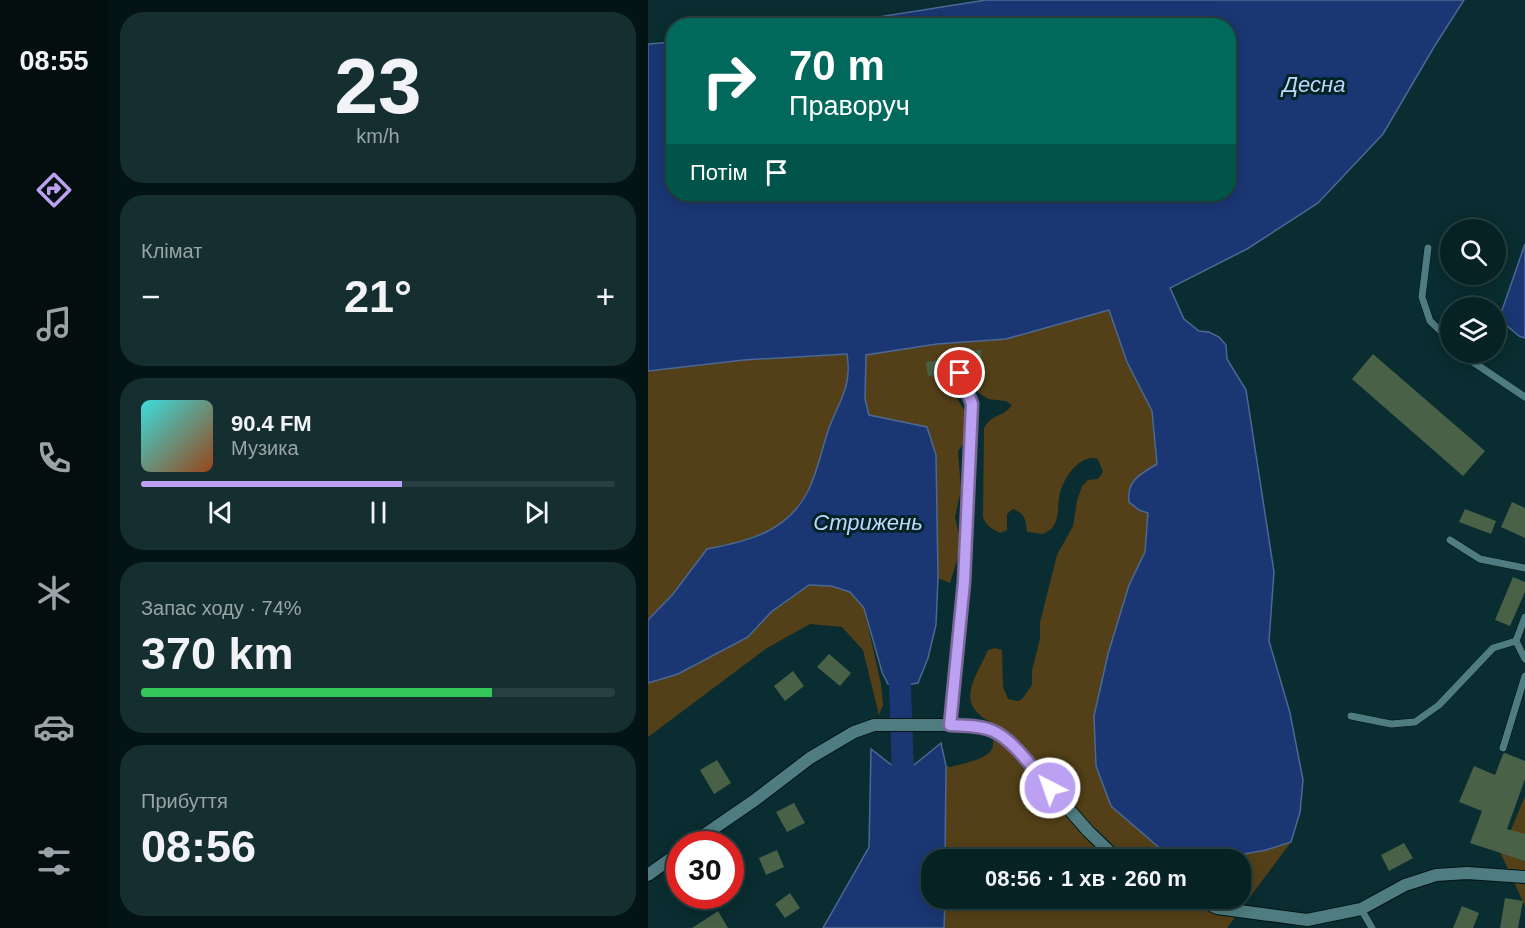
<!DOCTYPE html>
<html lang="uk">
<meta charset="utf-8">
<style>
:root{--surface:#072224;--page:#152f31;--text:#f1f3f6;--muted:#98a4a6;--line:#283f41;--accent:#bca0f2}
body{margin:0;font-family:Arial,sans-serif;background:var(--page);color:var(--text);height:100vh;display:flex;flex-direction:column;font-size:22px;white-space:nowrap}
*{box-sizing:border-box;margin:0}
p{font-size:20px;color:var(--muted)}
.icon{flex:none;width:33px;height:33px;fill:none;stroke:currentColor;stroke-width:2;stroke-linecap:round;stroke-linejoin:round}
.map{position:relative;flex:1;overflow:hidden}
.side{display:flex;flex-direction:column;gap:12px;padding:12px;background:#041314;width:540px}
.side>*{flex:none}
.banner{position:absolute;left:18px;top:18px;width:570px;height:183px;border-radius:24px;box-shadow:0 3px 15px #0003,0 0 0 2px var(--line);background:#00695c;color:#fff;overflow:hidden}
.tools{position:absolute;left:792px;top:219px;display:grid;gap:12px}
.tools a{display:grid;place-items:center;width:66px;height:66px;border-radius:50%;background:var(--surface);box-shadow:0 3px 15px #0003,0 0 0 2px var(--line);font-size:30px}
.speed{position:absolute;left:18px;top:831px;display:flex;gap:12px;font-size:30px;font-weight:700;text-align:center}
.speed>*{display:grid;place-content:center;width:78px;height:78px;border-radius:50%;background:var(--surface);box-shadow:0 3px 15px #0003,0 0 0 2px var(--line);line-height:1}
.speed .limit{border:9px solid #d22;background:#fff;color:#111}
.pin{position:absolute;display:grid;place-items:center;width:51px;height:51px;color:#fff;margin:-26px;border:3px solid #fff;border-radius:50%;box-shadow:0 2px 6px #0007}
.me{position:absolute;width:66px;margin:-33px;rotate:319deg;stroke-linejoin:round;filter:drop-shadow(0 0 4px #0008)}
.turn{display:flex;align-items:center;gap:21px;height:126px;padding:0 24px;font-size:27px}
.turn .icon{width:78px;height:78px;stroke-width:2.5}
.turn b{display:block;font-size:42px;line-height:51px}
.then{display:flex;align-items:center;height:57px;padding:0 24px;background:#0003;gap:12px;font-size:22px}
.big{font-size:45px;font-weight:600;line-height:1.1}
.side .tile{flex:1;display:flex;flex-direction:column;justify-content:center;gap:9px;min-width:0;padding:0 21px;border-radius:24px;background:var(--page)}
.side .dial{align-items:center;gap:0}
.dial b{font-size:78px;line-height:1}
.song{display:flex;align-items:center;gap:18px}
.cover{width:72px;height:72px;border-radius:9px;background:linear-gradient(135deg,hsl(180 70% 55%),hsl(20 70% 35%))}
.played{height:6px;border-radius:3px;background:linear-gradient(90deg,var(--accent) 55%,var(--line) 55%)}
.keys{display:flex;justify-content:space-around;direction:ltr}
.heat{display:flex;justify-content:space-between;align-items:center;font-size:33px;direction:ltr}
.charge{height:9px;border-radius:4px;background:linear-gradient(90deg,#34c759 74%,var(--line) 0)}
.trip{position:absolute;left:273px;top:849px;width:330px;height:60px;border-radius:24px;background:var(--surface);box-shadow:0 3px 15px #0003,0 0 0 2px var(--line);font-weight:600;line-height:60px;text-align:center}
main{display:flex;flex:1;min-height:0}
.tabs{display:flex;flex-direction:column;width:108px;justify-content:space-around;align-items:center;background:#030e0e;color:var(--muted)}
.tabs .icon{width:42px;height:42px}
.tabs .on{color:var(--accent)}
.tabs b{font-size:27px;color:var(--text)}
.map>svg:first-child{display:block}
.green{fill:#534018}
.water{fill:#1a3774;stroke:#4c6893;stroke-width:1.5}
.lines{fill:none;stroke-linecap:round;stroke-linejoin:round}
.river{stroke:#1a3774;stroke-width:22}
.building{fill:#496147}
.lane-casing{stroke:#001416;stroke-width:8}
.street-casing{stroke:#001416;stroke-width:14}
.lane{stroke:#4e7c80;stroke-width:7}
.street{stroke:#4e7c80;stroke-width:12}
.route-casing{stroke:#7a689d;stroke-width:15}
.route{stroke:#bca0f2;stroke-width:10}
.labels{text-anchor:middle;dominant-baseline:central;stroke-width:6;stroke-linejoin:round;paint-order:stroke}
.water-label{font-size:22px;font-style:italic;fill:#c2d6fc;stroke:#002326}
</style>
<main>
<nav class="tabs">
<b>08:55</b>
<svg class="icon on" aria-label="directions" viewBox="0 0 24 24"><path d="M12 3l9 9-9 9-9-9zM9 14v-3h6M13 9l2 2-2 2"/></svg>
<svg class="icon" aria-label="music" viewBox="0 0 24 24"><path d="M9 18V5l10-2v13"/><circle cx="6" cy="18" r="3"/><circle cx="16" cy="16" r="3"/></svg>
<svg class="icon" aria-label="phone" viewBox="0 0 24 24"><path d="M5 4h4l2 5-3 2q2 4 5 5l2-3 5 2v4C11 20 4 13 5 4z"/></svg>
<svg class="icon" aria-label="climate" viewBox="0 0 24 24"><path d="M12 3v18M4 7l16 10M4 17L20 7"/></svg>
<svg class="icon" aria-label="car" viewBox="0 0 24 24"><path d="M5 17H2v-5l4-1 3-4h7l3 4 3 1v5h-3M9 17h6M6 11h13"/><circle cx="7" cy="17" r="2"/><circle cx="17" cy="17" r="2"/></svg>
<svg class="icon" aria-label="filters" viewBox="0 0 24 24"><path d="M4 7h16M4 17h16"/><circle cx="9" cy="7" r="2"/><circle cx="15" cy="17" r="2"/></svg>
</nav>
<section class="side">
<div class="tile dial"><b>23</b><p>km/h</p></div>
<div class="tile"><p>Клімат</p>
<div class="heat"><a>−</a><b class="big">21°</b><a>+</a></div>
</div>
<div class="tile">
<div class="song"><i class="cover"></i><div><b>90.4 FM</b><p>Музика</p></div></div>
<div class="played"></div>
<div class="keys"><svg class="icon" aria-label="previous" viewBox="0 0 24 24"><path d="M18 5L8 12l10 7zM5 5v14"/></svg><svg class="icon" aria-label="pause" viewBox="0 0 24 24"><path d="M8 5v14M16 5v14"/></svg><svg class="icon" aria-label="next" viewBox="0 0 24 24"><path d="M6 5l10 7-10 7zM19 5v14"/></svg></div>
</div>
<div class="tile"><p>Запас ходу · 74%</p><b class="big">370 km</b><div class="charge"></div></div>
<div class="tile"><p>Прибуття</p><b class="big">08:56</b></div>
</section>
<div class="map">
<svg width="877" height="928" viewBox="0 0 877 928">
<rect width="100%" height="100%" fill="#092d30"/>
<g class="green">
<path d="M461,310L479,362L504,411L509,464C497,471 485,478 480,492L491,510L500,512L497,552L481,585L460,654L521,856L551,859H297L298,766L303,767C314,763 342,760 345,746C346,739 344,730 343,722C306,704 327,679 340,650L347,648L354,650L355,687L360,699L370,701L374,699L384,685V670L392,639V622L409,555L425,526L429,501L434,486L440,480L450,479L455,472L450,459C433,453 416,477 412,493C409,504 412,515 406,525C403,530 399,532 395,534L379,532C378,520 377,513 365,509L359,514V530L352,533C344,529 339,526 335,518L336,428C345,413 356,417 364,405L358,401L340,399L327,390L312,391L309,398C322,420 328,429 310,451L313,490L307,517L312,539L311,554L302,583L290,578L288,455L279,427L221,415L217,399L218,354L289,344L358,339Z"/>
<path d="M199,354C200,369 201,384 195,399C191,409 185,418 181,428C174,448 170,470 161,489C141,531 102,541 59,549L25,594L0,620V371L96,360Z"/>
<path d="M161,585L183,586L202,592L216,608L233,684L235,705L231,715L215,650L194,627L162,624L119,648L0,737V683L30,674L100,637L123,612Z"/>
<path d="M877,796V906L853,854Z"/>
<path d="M643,842L579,928H296L297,899L592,898V860L568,859L618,850Z"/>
</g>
<g class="water">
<path d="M338,0H816L786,47L735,134L670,203L599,249L522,288L536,319L551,331L561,332L571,337L578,345L579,359L598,390L626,572L621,641L642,713L655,780L652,812L643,842L618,850L568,859L521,856L463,806L448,766L446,716L460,654L481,585L497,552L500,513L491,510L481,502C478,480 493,474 509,464L504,411L479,362L461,310L358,339L289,344L218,355L217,399L221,415L279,427L288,455L290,578L288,625L280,658L270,683L252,686L240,684L234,672L216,608L202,592L183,586L161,585L123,612L100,637L30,674L0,683V620L25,594L59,549C102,541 141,531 161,489C170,470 174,448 181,428C192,399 204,387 199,354L96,360L0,371V44L25,42L26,194H580V26L180,25Z"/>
<path d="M877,244V338L871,336L851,319Z"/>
<path d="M293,743L298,766L297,859L284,860V898L297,899L296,928H175L221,847L223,749L255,774Z"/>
</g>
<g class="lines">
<path class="river" d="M251,657L255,774L253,804"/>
</g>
<g class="building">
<path d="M333,350L334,366L317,367L316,351Z"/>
<path d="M725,354L837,451L815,476L704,379Z"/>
<path d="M298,359L300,374L280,376L278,362Z"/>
<path d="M864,502L877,508V538L853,527Z"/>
<path d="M817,509L848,521L843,534L811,522Z"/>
<path d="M865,577L877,582V592L862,626L847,620Z"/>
<path d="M181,654L203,673L192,686L169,667Z"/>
<path d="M145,671L156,686L137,701L126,686Z"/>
<path d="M857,753L877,761V779L859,829L877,834V861L822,843L834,811L811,802L826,766L847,775L855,754Z"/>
<path d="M69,760L83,783L66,794L52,770Z"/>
<path d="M146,803L157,823L139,832L128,812Z"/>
<path d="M756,843L765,858L741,871L733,855Z"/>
<path d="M129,850L136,867L118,875L111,858Z"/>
<path d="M142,893L152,908L137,918L127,904Z"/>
<path d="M857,898L875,901L870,928H852Z"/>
<path d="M814,906L831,913L825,928H805Z"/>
<path d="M70,911L80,928H44Z"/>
</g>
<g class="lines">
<g class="lane-casing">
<g id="lane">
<path d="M780,248L774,297L782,321L802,340"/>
<path d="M815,352L825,362L877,397"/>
<path d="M802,540L832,559L877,568"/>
<path d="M877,617L868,641L877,659"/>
<path d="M703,716L743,724L767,722L791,705L845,648L868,641"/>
<path d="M302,725L316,582L324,404L312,373"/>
<path d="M855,748L877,676"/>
<path d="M713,909L724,928"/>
</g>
</g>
<g class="street-casing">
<g id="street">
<path d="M43,844L107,800L162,758L206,732L226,725H293L328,727L345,731L362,742L440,831L470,860"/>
<path d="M0,875L32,852"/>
<path d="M547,898L569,908L659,920L713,909L757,885L788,875L819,873L877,877"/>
</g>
</g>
<use href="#lane" class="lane"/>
<use href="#street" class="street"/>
</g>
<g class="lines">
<g class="route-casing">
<path id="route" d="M312,373L324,404L316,582L302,725C316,726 332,725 345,731C366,740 386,771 402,788"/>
</g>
<use href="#route" class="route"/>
</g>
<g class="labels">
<g class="water-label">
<text x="666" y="84">Десна</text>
<text x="220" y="522">Стрижень</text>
</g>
</g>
</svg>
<div class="tools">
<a><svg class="icon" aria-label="search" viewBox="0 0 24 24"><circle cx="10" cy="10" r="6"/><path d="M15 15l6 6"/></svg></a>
<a><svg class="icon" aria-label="layers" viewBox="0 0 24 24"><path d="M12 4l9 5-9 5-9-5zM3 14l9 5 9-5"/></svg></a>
</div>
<div class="speed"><div class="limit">30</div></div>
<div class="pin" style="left:312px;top:373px;background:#d93025"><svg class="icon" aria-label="arrive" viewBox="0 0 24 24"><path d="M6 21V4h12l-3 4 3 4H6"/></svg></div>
<svg class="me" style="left:402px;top:788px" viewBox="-20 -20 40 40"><circle r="17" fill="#bca0f2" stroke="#fff" stroke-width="3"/><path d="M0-11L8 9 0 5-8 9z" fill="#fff"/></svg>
<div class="trip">08:56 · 1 хв · 260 m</div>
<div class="banner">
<div class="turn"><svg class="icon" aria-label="right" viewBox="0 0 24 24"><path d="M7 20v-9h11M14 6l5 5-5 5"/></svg><div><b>70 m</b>Праворуч</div></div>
<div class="then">Потім<svg class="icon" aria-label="arrive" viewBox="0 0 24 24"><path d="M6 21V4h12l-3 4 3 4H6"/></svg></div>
</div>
</div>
</main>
